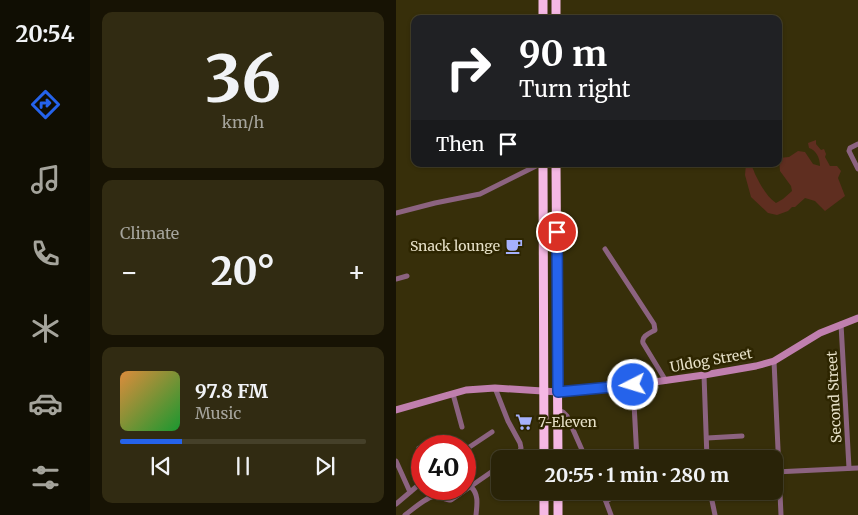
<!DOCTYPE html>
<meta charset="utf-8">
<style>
:root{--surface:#292308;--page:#312b12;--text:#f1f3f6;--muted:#a5a49c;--line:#454029;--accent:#2563eb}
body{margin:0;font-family:Merriweather,serif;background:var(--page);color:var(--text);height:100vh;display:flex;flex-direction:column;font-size:19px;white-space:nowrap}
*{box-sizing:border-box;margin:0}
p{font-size:16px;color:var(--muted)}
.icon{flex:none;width:28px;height:28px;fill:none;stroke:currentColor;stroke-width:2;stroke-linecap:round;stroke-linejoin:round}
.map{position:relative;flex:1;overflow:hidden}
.panel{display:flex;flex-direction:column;gap:12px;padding:12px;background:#171304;width:306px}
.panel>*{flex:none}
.hud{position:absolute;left:15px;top:15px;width:371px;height:152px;border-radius:10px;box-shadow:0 1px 4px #0004,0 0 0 1px var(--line);background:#202124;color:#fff;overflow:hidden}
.speed{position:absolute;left:15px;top:435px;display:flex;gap:10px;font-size:25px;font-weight:700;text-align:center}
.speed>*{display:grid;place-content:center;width:65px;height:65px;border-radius:50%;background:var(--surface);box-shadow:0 1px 4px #0004,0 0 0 1px var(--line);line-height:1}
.speed .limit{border:8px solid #d22;background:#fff;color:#111}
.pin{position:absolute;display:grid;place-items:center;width:42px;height:42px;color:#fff;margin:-21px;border:2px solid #fff;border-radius:50%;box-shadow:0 1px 5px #0007}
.me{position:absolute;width:55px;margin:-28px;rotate:265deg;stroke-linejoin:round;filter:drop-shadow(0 0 4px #0008)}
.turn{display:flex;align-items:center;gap:18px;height:105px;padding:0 25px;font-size:22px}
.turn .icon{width:65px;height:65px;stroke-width:2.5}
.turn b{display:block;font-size:35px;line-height:42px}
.then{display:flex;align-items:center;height:48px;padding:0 25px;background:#0003;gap:10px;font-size:19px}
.big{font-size:38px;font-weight:700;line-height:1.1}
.panel .widget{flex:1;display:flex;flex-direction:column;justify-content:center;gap:8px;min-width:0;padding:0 18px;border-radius:10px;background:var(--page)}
.panel .dial{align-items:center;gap:0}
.dial b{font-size:65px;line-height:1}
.song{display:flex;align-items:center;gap:15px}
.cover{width:60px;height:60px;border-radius:8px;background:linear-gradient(135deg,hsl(30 70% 55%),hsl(130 70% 35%))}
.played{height:5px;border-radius:2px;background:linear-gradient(90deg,var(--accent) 25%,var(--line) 25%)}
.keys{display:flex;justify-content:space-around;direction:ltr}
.heat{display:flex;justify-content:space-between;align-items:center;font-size:28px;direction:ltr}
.trip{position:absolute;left:95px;top:450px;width:292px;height:50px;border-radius:10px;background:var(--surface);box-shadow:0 1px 4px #0004,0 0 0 1px var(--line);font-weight:700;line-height:50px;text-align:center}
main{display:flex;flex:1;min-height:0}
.tab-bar{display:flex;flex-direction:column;width:90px;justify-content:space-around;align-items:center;background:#100e03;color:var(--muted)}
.tab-bar .icon{width:35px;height:35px}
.tab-bar .selected{color:var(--accent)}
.tab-bar b{font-size:22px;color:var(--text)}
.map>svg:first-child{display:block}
.green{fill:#5f2e20}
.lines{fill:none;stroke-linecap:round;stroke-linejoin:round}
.street{stroke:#8c6380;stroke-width:5}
.secondary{stroke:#c07fae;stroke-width:7}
.highway{stroke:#f5b8e4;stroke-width:9}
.route-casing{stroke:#184099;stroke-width:12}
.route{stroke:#2563eb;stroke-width:9}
.labels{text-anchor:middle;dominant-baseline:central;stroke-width:5;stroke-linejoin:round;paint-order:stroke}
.poi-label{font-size:14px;fill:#e6e0c7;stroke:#2d2500;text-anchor:end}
.street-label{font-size:14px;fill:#e6e0c7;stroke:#2d2500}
</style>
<main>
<nav class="tab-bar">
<b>20:54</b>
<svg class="icon selected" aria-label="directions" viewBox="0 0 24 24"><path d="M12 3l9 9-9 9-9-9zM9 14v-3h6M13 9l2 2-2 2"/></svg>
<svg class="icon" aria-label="music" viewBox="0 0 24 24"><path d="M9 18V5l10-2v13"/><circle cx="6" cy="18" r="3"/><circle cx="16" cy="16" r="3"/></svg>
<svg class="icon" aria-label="phone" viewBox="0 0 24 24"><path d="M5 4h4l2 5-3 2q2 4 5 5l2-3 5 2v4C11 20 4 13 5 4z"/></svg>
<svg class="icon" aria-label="climate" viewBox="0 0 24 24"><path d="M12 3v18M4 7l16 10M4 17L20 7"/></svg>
<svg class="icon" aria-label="car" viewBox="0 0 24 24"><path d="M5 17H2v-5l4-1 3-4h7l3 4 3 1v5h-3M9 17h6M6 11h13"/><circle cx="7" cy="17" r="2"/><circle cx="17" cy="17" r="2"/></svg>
<svg class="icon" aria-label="filters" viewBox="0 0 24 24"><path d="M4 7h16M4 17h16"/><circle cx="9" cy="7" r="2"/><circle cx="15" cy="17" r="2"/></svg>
</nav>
<section class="panel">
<div class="widget dial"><b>36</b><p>km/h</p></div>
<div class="widget"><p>Climate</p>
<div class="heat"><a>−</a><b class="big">20°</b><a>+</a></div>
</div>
<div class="widget">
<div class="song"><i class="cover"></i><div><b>97.8 FM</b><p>Music</p></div></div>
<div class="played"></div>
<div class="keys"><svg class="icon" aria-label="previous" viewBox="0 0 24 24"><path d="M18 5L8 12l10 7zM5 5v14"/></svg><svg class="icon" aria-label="pause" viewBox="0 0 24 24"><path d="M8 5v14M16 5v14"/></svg><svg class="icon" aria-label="next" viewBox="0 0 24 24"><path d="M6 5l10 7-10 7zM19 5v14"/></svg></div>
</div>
</section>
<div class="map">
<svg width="462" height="515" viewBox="0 0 462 515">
<rect width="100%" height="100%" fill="#372f0a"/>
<path class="green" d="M420,140V144L425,150L428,149L430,154L429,157L434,166H441L445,171L442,178L449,196L429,211L419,201L409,198L399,207H396L392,211L381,215L372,213L355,197L349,175L350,164C351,164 353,164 354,165C357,167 358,172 360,176C365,186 371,197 380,203L387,199L396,191L395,186L384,171L383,158L393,157L402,151L409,152L417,164L424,166C424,158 420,150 413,148L412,143Z"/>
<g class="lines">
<g class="street">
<path d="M462,144L454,148L453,151L462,169"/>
<path d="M0,213L39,203L84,194L144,164"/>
<path d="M209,249L258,324L259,330C254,333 245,336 247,343L270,381"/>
<path d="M0,279L11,276"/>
<path d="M445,324L453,468"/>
<path d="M378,361L385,515"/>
<path d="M308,375L311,459"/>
<path d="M237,385L241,459"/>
<path d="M99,388L112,421L124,443L125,448L123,453L115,459"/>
<path d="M57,394L66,427"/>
<path d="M162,410L167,412L171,416L190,459"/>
<path d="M49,438L55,446"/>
<path d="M311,438L346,436"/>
<path d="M23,448L26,456"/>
<path d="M69,450L96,432"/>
<path d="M0,461L14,492"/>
<path d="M379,472L462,468"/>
<path d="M75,487C83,494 81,505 80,515"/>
<path d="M206,491L215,515"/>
<path d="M314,491L319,515"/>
<path d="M210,501L228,491"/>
<path d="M0,504L26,482"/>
<path d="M9,515C16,510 31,496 40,496C45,497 50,500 55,500L104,466"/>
</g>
<path class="secondary" d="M0,410L70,390L99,388L162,392L237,385L308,375L360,366L378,361L424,333L462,318"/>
<g class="highway">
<path d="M160,0V19"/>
<path d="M147,19V0"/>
<path d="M147,164L148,459"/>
<path d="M160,164L162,459"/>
<path d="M162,491V515"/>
<path d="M148,515V491"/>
</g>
</g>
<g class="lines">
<g class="route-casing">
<path id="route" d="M161,232L162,392L237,385"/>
</g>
<use href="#route" class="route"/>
</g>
<defs>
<g id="cafe-bare" transform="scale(1.35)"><path d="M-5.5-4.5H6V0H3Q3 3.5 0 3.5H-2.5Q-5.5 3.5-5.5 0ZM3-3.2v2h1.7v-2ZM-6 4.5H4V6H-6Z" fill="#a6b1fc" stroke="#2d2500" stroke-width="2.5" paint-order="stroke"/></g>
<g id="supermarket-bare" transform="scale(1.35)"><path d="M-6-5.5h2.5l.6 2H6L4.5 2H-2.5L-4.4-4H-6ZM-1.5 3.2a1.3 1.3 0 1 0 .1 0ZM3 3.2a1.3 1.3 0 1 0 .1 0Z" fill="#a6b1fc" stroke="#2d2500" stroke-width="2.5" paint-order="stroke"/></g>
</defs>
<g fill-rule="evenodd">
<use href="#cafe-bare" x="118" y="246"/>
<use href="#supermarket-bare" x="128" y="422"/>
</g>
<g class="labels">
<g class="poi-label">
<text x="104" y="246">Snack lounge</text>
<text x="142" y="422" text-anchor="start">7-Eleven</text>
</g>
<g class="street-label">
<text transform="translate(315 360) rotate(-10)">Uldog Street</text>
<text transform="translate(438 397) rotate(-93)">Second Street</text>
</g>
</g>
</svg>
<div class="speed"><div class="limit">40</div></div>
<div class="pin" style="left:161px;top:232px;background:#d93025"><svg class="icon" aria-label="arrive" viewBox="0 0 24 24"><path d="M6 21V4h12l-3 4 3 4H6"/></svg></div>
<svg class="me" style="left:237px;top:385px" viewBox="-20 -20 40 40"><circle r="17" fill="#2563eb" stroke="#fff" stroke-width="3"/><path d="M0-11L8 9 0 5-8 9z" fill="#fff"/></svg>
<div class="trip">20:55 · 1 min · 280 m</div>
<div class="hud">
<div class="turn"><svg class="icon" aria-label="right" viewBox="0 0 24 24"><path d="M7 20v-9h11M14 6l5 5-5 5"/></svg><div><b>90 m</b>Turn right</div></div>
<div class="then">Then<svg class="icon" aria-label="arrive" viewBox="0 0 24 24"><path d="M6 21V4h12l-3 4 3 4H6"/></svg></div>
</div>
</div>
</main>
